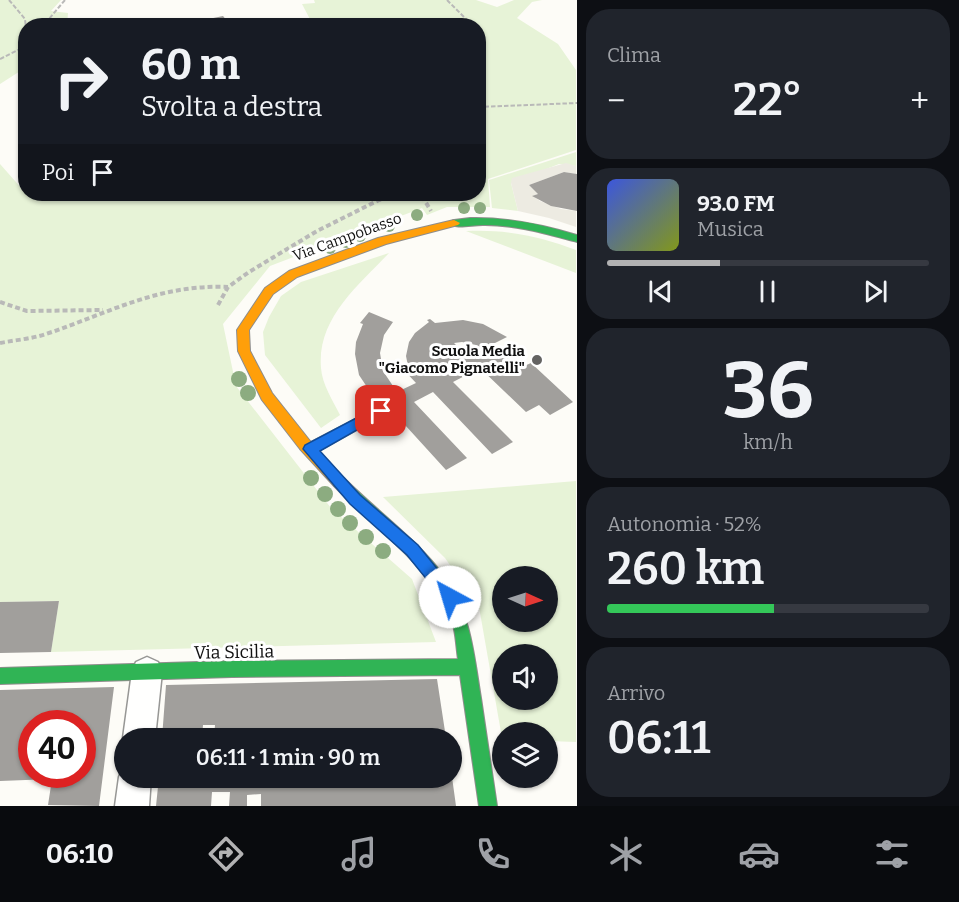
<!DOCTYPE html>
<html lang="it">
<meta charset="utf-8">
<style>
:root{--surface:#171b24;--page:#20242c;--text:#f1f3f6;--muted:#9ea1a6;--line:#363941;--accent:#b2b2b3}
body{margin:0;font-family:Bitter,serif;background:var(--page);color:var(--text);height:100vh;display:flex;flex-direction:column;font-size:22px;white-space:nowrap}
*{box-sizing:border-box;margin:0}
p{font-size:20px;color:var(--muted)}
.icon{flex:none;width:33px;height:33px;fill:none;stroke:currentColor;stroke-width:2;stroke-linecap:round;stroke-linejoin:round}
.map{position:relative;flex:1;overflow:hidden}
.details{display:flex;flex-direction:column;gap:9px;padding:9px;background:#0d0f14;width:382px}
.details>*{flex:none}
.guide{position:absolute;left:18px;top:18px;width:468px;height:183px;border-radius:24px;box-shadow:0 2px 4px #0004;background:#171b24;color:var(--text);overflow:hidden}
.needle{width:39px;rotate:93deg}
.controls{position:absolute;left:492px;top:566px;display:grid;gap:12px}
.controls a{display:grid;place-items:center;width:66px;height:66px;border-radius:50%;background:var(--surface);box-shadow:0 2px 4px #0004;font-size:30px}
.speed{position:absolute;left:18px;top:710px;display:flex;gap:12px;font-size:30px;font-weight:700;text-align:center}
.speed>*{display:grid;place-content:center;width:78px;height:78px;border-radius:50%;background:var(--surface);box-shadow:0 2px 4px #0004;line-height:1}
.speed .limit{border:9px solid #d22;background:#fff;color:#111}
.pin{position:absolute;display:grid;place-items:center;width:51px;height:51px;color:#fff;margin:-26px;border-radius:12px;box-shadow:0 3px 9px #0006}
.me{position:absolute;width:66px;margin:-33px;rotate:321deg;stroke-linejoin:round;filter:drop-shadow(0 0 4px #0008)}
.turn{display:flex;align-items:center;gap:21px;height:126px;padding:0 24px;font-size:27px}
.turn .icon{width:78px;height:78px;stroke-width:2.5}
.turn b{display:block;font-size:42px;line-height:51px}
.then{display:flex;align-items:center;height:57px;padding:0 24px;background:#0003;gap:12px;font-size:22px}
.big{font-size:45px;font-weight:600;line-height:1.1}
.details .card{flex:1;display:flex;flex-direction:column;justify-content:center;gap:9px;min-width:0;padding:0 21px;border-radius:24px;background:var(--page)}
.details .dial{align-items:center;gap:0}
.dial b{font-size:78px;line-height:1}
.song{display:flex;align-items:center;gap:18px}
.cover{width:72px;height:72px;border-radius:9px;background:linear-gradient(135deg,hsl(230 70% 55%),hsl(70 70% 35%))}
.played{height:6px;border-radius:3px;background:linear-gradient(90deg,var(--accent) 35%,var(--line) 35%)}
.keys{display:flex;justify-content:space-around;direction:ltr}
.heat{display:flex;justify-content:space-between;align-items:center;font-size:33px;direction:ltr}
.charge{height:9px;border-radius:4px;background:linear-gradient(90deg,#34c759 52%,var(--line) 0)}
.trip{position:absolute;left:114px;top:728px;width:348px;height:60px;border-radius:30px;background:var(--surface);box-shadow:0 2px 4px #0004;font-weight:600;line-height:60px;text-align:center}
.tab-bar{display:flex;height:96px;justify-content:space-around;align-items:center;background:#090b0e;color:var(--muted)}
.tab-bar .icon{width:42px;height:42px}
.tab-bar .current{color:var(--accent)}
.tab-bar b{font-size:27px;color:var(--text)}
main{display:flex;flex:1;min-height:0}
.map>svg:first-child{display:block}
.green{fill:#e7f3d7;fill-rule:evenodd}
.plaza{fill:#edebe2}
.building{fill:#a19f9c;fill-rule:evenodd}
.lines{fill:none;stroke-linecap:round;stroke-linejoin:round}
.lane-casing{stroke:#979795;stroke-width:3}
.street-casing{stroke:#979795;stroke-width:3}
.fast-casing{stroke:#8e8d8b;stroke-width:2}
.slow-casing{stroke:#8e8d8b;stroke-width:2}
.path-far1{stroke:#b9b9b8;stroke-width:2;stroke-dasharray:4.5 2;stroke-linecap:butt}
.path{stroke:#b9b9b8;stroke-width:4;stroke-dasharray:5 3;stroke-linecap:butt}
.lane{fill:#fffffe;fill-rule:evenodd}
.street{fill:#fffffe;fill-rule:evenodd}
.fast{fill:#30b455;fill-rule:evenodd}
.slow{fill:#ff9f0a;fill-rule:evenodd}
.tree{fill:#8cac80}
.route{fill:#1a73e8;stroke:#114b97;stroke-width:1.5}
.poi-dot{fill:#646362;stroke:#fff;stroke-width:2}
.labels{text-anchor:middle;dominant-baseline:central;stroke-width:6;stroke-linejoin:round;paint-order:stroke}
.street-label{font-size:15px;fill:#111;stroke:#fff}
.poi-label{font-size:15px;font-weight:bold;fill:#111;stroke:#fff;text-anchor:end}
.near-street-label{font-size:18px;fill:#111;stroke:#fff}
</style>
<main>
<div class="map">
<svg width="577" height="806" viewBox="0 0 577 806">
<rect width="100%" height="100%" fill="#fdfcf7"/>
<g class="green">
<path d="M0,0H61L51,11L68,13L67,25L26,26L25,68L0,84Z"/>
<path d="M314,0H476L497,7L514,0H542L532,2L517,18L558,44L576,70V150L488,179L490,207H447L427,215L422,208L270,266L223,324L236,386L331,508L412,579L436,642L51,652L59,601L0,602V164L23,190H25L26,194H478V26L313,25L302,4L315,3Z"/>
<path d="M576,152V166L559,164L511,183L518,211L492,208L489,180Z"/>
<path d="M466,231C505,229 540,236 576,250V273Z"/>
<path d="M389,253C358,286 317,318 321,368C322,384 333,401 340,415L321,428L265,355L263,332L269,317L281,296L301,282Z"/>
<path d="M576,481V742L548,741V732H502V738L479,607L445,558L383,497ZM502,576H548V621H502ZM502,654H548V699H502Z"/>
</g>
<path class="plaza" d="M566,163L576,166V174L564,172L529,185L538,194L533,196L540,201L561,209L576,211V227L549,218L518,211L511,183L512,178Z"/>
<g class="building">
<path d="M223,16L231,26H197L194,22Z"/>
<path d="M564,172L577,174V211L551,206L532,196L538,194L529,185Z"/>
<path d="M369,312L393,322L384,335L380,353L383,371L397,392L416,383L402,368L408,366L406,356L409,342L415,333L429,322L427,320L430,319L435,323L463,320L483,324L507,337L485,348L496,359L507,353L522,367L531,363L573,402L550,415L539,405L526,412L480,368L453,382L513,442L492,454L433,392L414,402L467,458L446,470L395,414L387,418L374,403L377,402L359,375L355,354L356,342L363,324L360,323ZM462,342L476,345L483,350L468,357L454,343Z"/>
<path d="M59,601L51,652L0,653V602Z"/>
<path d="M437,679L446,738H214L215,725H203L202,738H162L166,685Z"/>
<path d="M114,687L99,806L48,805L52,779L0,781V690ZM63,717H75L73,723H82V774H32V723H62Z"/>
<path d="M159,777H452L456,806H261V794L247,795V806H229L230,792H212L211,806H156Z"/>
</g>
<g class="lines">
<g class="lane-casing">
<path id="lane" d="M381,406L385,408L387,411L385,414L314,453H306L304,449L306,445Z"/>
</g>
<g class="street-casing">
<g id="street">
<path d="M147,657L158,662L162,672L155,738H124V742L123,738L132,672L136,662Z"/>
<path d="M124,765V777H151L149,806H115L119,777Z"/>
</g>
</g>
<g class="fast-casing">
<g id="fast">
<path d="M470,218C507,217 541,224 577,235V242C546,234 516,225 485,225C474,224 456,230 448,223L454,220Z"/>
<path d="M339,476L344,478C377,511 417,539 445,577C471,614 474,655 481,698C486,734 492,770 497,806H479L460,675L232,677L0,684V668L232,661L458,659C456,647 456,633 452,622C431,565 374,528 334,486L332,482L334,478Z"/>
</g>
</g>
<g class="slow-casing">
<path id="slow" d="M454,220L460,223L458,225L386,244L297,277L273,294L249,330L250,351L272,393L310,441L346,482L344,486L339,488L334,486L300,449L262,400L238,351L237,330L265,288L289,271L378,238Z"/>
</g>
<g class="path-far1">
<path d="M9,0L25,19L26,29"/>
<path d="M447,0L473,26"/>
<path d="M49,19L52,21V26"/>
<path d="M39,26L49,19L65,0"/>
<path d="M478,56V61"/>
<path d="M0,59L26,46"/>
<path d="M478,107L577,103"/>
<path d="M421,194L423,198"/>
<path d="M387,198L403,194"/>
</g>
<g class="path">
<path d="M422,196L431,211"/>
<path d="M0,302L27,311L103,310"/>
<path d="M218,305L228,287L249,272L317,231L379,200L393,196"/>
<path d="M0,343C15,340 31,339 46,334C109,313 158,284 228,287"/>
</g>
<use href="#lane" class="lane"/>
<use href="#street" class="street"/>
<use href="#fast" class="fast"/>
<use href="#slow" class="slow"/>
</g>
<g class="tree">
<circle cx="464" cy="208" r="6"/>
<circle cx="480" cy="208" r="6"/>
<circle cx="417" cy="215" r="6"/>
<circle cx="389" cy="226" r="6"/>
<circle cx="360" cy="236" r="6"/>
<circle cx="346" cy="242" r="6"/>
<circle cx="330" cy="248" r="6"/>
<circle cx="239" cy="379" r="8"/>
<circle cx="248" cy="393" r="8"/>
<circle cx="311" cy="478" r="8"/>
<circle cx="325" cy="494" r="8"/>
<circle cx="338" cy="509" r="8"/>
<circle cx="350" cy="523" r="8"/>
<circle cx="366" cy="537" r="8"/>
<circle cx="383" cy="551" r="8"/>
</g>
<path class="route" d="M381,405L387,411L385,414L320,451L360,495L418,545L456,592L459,597L456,602L450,604L445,602L407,555L350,504L303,449L305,445Z"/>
<circle class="poi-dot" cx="537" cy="360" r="6"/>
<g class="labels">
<g class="street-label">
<text transform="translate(347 237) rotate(-20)">Via Campobasso</text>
</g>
<g class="poi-label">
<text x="525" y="351">Scuola Media<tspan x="525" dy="17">"Giacomo Pignatelli"</tspan></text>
</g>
<g class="near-street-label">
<text transform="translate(234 652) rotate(-1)">Via Sicilia</text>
</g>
</g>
</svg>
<div class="controls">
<a><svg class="needle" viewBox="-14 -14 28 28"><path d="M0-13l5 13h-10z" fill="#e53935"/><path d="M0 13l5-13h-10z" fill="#9ea1a6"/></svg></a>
<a><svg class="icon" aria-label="sound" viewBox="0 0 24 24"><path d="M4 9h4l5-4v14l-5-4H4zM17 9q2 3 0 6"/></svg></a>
<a><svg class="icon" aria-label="layers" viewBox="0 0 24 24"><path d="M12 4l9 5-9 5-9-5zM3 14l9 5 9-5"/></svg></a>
</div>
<div class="speed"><div class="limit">40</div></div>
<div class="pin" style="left:381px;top:411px;background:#d93025"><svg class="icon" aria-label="arrive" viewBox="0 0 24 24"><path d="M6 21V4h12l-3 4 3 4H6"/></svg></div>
<svg class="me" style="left:450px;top:597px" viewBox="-20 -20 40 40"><circle r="19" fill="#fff"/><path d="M0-13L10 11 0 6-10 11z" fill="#1a73e8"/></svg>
<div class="trip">06:11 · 1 min · 90 m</div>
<div class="guide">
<div class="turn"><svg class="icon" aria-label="right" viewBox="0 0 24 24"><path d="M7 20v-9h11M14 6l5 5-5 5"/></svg><div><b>60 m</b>Svolta a destra</div></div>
<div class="then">Poi<svg class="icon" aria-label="arrive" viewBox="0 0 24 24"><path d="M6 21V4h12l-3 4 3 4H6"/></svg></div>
</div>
</div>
<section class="details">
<div class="card"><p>Clima</p>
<div class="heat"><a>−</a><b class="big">22°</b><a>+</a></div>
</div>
<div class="card">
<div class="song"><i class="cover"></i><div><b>93.0 FM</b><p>Musica</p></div></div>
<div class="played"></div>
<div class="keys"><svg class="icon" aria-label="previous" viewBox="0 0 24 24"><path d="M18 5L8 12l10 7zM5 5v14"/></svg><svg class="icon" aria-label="pause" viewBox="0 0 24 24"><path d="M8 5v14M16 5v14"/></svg><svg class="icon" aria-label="next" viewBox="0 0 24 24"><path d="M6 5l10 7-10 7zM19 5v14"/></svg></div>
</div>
<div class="card dial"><b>36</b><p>km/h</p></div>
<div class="card"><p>Autonomia · 52%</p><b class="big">260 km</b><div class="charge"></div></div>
<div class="card"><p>Arrivo</p><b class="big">06:11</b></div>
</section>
</main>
<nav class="tab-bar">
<b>06:10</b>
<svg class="icon current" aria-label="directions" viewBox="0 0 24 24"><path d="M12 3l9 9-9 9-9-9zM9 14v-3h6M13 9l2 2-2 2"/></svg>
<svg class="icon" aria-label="music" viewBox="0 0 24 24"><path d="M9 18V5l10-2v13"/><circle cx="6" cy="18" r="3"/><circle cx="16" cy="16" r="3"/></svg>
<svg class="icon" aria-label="phone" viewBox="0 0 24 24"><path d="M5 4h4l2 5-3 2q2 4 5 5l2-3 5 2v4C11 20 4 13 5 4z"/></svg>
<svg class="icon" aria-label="climate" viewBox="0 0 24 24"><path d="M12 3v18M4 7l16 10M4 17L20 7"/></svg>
<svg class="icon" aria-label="car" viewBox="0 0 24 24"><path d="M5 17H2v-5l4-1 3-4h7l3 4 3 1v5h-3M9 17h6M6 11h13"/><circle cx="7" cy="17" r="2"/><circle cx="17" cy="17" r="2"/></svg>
<svg class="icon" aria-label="filters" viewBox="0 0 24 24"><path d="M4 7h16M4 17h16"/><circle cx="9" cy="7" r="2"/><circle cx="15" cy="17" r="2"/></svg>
</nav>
